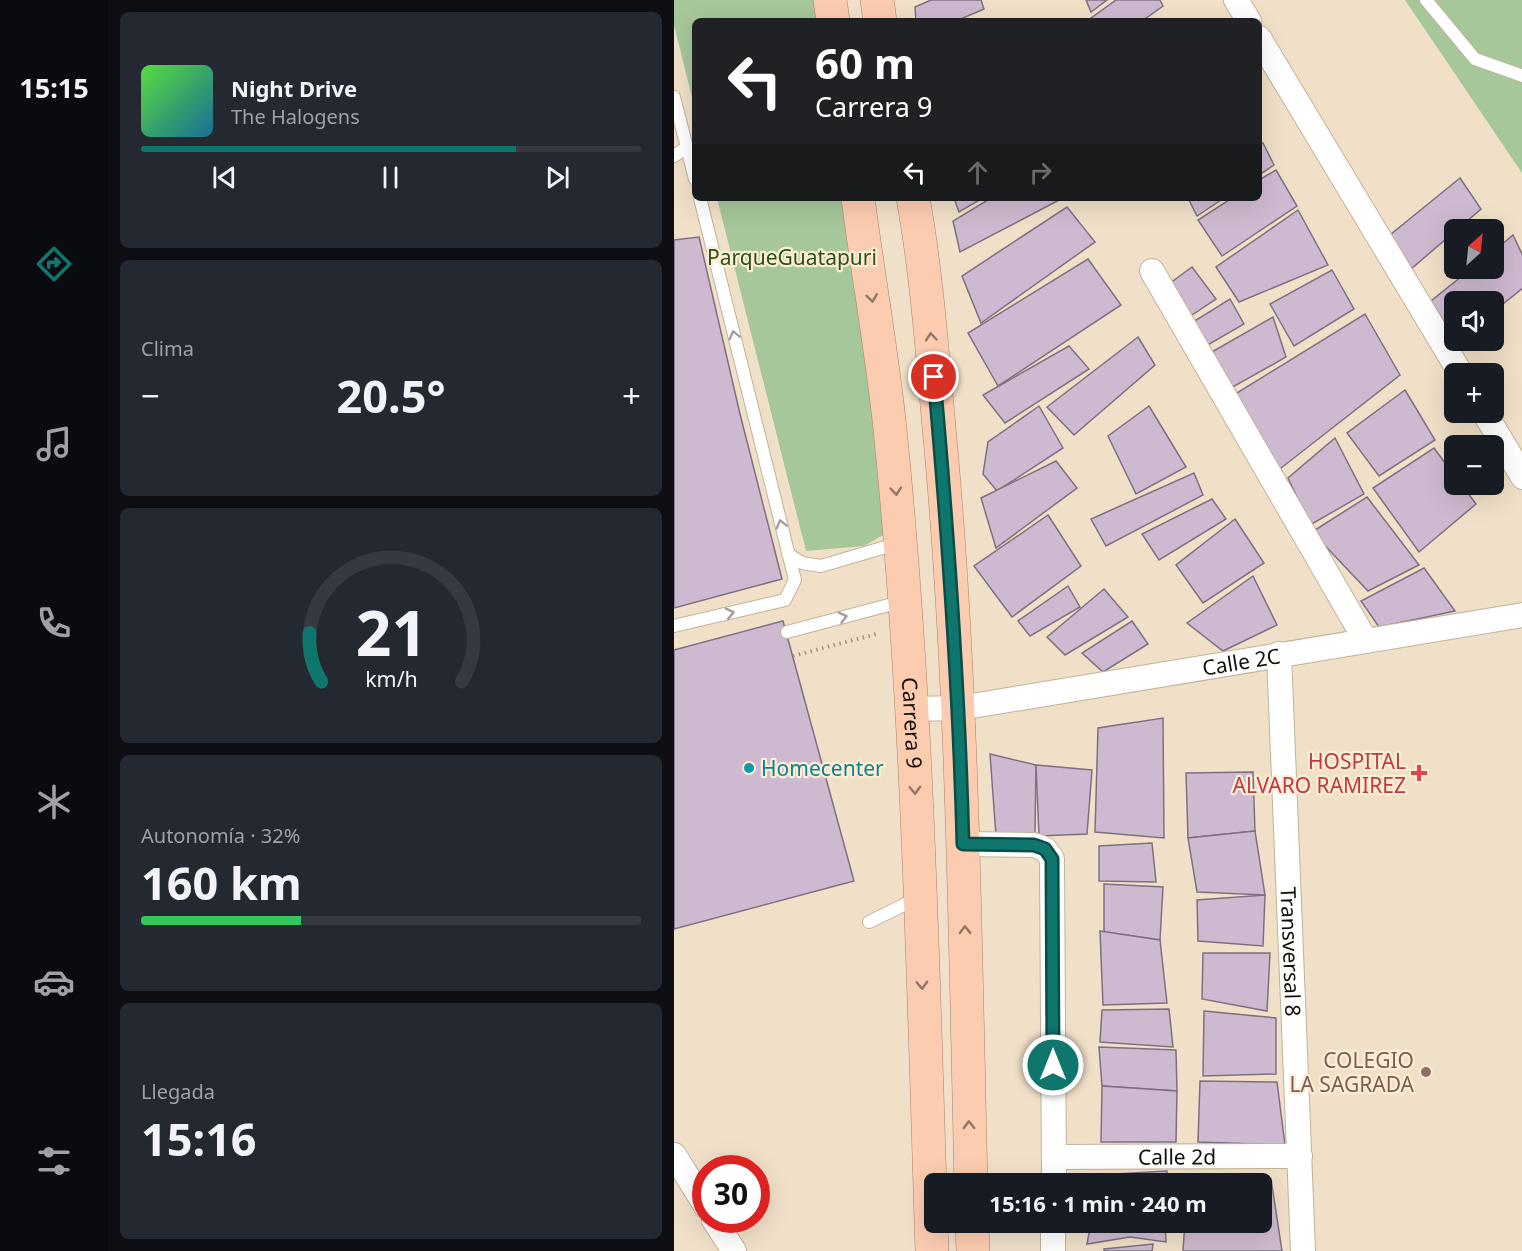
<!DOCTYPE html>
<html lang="es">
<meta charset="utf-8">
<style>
:root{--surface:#171b24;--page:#242831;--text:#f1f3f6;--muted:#9ea1a6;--line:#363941;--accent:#0f766e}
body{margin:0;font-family:"Noto Sans",sans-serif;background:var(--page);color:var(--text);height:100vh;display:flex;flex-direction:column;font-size:22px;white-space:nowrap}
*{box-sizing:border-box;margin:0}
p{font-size:20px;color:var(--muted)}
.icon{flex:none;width:33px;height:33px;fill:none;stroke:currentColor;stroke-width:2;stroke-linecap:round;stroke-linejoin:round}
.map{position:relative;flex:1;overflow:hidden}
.panel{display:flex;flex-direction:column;gap:12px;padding:12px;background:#0d0f14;width:566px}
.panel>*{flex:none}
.banner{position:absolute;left:18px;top:18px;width:570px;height:183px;border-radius:9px;box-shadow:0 6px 24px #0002;background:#202124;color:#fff;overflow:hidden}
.needle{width:39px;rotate:27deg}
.fabs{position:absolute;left:770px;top:219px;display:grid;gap:12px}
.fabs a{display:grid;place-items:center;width:60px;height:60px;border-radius:9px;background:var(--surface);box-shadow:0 6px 24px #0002;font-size:30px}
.speed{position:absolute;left:18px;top:1155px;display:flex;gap:12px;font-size:30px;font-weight:700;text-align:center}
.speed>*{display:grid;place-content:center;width:78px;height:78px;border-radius:50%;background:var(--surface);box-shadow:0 6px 24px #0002;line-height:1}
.speed .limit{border:9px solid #d22;background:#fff;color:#111}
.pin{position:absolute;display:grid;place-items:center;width:51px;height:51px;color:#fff;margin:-26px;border:3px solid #fff;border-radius:50%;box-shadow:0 2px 6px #0007}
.me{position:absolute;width:66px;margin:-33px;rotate:0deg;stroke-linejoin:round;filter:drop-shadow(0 0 4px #0008)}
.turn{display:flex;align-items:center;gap:21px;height:126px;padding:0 24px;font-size:27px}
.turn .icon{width:78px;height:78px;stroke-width:2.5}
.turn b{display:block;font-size:42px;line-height:51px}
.lanes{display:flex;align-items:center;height:57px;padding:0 24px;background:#0003;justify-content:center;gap:30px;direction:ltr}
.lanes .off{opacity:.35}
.big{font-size:45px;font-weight:700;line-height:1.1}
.panel .widget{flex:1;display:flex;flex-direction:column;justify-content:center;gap:9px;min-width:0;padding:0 21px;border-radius:9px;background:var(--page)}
.panel .dial{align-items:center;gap:0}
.dial svg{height:156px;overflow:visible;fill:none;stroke:var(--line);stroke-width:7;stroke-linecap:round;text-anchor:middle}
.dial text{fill:var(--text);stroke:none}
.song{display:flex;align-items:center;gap:18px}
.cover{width:72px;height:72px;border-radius:9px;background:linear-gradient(135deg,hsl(110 70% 55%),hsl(200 70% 35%))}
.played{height:6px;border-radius:3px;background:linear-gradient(90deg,var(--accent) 75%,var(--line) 75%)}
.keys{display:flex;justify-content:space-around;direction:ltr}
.heat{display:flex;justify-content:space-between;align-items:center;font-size:33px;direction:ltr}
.charge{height:9px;border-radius:4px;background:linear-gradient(90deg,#34c759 32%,var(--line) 0)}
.trip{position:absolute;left:250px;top:1173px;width:348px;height:60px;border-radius:9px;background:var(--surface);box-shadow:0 6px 24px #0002;font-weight:700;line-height:60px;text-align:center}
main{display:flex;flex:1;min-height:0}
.menu{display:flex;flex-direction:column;width:108px;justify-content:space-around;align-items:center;background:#090b0e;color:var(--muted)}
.menu .icon{width:42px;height:42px}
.menu .current{color:var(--accent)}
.menu b{font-size:27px;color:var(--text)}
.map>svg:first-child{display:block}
.green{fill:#a6c799}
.building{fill:#cebad0;stroke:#806f83;stroke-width:1.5}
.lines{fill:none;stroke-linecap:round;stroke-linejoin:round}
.service-casing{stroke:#c2b29b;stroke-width:14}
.minor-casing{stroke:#c2b29b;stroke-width:26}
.trunk-casing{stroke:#aa8168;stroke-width:34}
.path{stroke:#a29683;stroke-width:4;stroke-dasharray:1.5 4.5;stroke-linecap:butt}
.service{stroke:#fff;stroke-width:12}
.minor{stroke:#fff;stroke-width:24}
.trunk{stroke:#fcccb0;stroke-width:33}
.oneway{stroke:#937664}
.oneway2{stroke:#a19f9b}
.route-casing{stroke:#0a4d48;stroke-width:15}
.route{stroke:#0f766e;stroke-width:10}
.culture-dot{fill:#0f9aa8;stroke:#feedd5;stroke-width:2}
.health-dot{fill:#e0444e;stroke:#feedd5;stroke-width:2}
.education-dot{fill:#8d6e63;stroke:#feedd5;stroke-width:2}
.labels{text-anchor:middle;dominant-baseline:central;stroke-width:4.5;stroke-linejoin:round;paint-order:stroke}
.park-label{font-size:21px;fill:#2a5217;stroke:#feedd5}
.street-label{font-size:21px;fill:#130e06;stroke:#feedd5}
.health-label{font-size:21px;fill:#be3a42;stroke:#feedd5;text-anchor:end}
.culture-label{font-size:21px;fill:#0d838f;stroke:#feedd5;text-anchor:start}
.education-label{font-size:21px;fill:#785e54;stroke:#feedd5;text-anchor:end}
</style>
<main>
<nav class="menu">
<b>15:15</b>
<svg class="icon current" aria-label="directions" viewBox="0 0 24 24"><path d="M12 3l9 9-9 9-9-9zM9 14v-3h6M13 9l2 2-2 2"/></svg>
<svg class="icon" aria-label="music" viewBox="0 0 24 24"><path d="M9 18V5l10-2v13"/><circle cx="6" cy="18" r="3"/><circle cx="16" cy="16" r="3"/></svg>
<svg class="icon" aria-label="phone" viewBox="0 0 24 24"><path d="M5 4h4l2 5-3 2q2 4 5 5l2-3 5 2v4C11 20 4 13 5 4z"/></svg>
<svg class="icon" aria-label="climate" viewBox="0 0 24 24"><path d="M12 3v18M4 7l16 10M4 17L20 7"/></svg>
<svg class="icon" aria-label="car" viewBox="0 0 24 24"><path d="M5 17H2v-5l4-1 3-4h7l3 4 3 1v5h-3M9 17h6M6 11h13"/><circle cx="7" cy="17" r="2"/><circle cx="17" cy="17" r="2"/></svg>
<svg class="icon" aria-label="filters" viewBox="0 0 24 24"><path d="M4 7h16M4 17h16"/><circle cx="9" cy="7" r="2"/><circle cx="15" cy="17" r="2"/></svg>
</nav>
<section class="panel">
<div class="widget">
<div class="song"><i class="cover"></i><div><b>Night Drive</b><p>The Halogens</p></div></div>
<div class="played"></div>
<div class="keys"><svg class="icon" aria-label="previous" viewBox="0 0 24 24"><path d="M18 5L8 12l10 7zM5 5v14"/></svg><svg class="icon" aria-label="pause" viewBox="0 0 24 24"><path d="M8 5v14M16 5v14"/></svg><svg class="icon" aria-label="next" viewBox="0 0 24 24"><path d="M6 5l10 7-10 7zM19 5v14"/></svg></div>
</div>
<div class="widget"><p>Clima</p>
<div class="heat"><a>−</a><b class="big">20.5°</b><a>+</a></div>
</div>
<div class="widget dial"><svg viewBox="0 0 100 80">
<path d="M14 69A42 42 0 1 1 86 69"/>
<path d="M14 69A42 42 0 0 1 8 44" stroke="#0f766e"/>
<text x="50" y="56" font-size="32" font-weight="700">21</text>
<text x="50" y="72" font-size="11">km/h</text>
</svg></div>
<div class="widget"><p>Autonomía · 32%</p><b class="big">160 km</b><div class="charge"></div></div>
<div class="widget"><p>Llegada</p><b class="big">15:16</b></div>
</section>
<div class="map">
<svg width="849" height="1251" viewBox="0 0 849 1251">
<rect width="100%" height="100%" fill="#f1e0c8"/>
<g class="green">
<path d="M0,0H143L146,21H21V109L0,25Z"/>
<path d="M731,0H848V173Z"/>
<path d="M43,198H169L212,516L211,534L190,546L132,551Z"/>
</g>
<g class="building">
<path d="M257,0H307L310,9L282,21H242L241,7Z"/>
<path d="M412,0H433L417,12Z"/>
<path d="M442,0H486L489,6L468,21H413Z"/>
<path d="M589,143L600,165L585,175V146Z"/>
<path d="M602,170L623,206L548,256L524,220L558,198H585V180Z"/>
<path d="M786,178L807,209L737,269L716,235Z"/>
<path d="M280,198H309L285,212Z"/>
<path d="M317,198H389L286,252L279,221Z"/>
<path d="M514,198H550L523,216Z"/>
<path d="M393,207L421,242L307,323L288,276Z"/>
<path d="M624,210L654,265L565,302L542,267Z"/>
<path d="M839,235L849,256V288L819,312V302H780V339L757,301L798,268H819V252Z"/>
<path d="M25,237L66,414L108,579L0,608V240Z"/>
<path d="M414,259L447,305L324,386L294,333Z"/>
<path d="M518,267L542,299L515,317L495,284Z"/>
<path d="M658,270L680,309L620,346L596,304Z"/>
<path d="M556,299L570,324L532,346L519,322Z"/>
<path d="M691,314L726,375L602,472L558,396Z"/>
<path d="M599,317L612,357L557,388L536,353Z"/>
<path d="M464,337L481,365L400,435L373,407Z"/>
<path d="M395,346L415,369L331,423L309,395Z"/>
<path d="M731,390L761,440L705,476L673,433Z"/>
<path d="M365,406L389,448L323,491L309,474L314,442Z"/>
<path d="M475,406L512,467L462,494L434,436Z"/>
<path d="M661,438L690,494L636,525L614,478Z"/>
<path d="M760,448L780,475V484H787L802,504L745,552L699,488Z"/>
<path d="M382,461L403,488L322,548L307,498Z"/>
<path d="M520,473L529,495L432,546L417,519Z"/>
<path d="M693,497L745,565L694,591L638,532Z"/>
<path d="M538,499L552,519L485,560L468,534Z"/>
<path d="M374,515L407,566L338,617L300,566Z"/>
<path d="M561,519L590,563L529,603L502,565Z"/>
<path d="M750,568L781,611L705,627L687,601Z"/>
<path d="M579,576L603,625L549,651L513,623Z"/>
<path d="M394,586L406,607L356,636L344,621Z"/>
<path d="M430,589L454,617L391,655L373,637Z"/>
<path d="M109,621L180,881L0,929V650Z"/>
<path d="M458,621L474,644L429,672L408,653Z"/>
<path d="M489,718L490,838L421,832L424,728Z"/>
<path d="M316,754L362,765L361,835L322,836Z"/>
<path d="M362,765L418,770L413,834L365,836Z"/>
<path d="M579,772L581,831L514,838L512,773Z"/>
<path d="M581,831L591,895L523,892L514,838Z"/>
<path d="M478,843L482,882L425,881V846Z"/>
<path d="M430,884L489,887L486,940L430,932Z"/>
<path d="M591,895L589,946L524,941L523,900Z"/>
<path d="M426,931L486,940L493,1003L429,1005Z"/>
<path d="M529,953H596L593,1011L528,999Z"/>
<path d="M495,1009L499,1047L426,1042L428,1010Z"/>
<path d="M530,1011L602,1018V1074L529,1076Z"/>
<path d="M425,1047L502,1050L503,1091L428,1086Z"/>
<path d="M526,1081L603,1082L611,1145L524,1142Z"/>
<path d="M428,1086L503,1091L502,1142H427Z"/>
<path d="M493,1171V1184H423L424,1175Z"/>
<path d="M516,1177L597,1179L608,1251H509L511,1222H588V1184H515Z"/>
<path d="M417,1222H491L492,1242L456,1237L413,1244Z"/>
<path d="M479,1244L478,1251H430V1249Z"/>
</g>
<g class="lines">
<g class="service-casing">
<g id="service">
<path d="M752,0L801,59L849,76"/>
<path d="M0,97L21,179"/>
<path d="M0,156L13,147"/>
<path d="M114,554L128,563L147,566L225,543"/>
<path d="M0,626L111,600L121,580L26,198"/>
<path d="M113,632L230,601"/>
<path d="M195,922L244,898"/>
</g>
</g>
<g class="minor-casing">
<g id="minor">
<path d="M562,0L575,21"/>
<path d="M585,38L787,374"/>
<path d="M478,271L692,641"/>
<path d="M810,412L849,477"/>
<path id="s1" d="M605,654L629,1251"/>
<path id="s2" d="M238,709L286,708L849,615"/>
<path d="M289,844L360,845L371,849L378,859L380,1184"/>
<path d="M0,1155L32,1206"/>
<path id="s3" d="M380,1157L626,1156"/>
<path d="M40,1220L60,1251"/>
<path d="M379,1251V1222"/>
</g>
</g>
<g class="trunk-casing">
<g id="trunk">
<path d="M156,0L159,21"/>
<path d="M203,0L206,21"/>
<path id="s4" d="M184,198C194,275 208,352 216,429C244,702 249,977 258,1251"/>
<path d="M239,198C254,281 259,365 267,449C289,694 291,938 297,1184"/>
<path d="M298,1222L299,1251"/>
</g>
</g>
<path class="path" d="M119,656L206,633"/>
<use href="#service" class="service"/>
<use href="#minor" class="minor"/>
<use href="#trunk" class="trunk"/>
</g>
<defs><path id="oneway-chevron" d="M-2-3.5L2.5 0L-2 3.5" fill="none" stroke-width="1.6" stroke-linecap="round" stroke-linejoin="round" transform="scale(1.5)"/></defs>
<g class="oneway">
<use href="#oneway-chevron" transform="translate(198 298) rotate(82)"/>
<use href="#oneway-chevron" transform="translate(257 337) rotate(-95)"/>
<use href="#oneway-chevron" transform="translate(222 491) rotate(85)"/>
<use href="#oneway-chevron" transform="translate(241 790) rotate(88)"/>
<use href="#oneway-chevron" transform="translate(291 930) rotate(-91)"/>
<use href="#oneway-chevron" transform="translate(248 985) rotate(88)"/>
<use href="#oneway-chevron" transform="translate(295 1125) rotate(-91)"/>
</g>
<g class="oneway2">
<use href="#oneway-chevron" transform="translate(60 335) rotate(-104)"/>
<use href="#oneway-chevron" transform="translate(107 524) rotate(-104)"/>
<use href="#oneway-chevron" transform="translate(56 613) rotate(-13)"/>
<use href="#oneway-chevron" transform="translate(169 617) rotate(-15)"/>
</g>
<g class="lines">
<g class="route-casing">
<path id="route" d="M260,377C274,533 285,688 289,844L360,845L371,849L378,859L379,1065"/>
</g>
<use href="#route" class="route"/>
</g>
<circle class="culture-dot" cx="75" cy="768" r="6"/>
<path class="health-dot" d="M742 764h6v6h6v6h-6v6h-6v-6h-6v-6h6z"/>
<circle class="education-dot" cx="752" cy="1072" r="6"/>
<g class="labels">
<g class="park-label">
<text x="118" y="257">ParqueGuatapuri</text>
</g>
<g class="street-label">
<text stroke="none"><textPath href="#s2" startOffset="333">Calle 2C</textPath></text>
<text stroke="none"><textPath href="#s4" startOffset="528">Carrera 9</textPath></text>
<text stroke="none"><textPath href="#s1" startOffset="298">Transversal 8</textPath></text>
<text stroke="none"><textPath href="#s3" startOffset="123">Calle 2d</textPath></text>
</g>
<g class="health-label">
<text x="732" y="761">HOSPITAL<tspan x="732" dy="24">ALVARO RAMIREZ</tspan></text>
</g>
<g class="culture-label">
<text x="87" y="768">Homecenter</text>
</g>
<g class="education-label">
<text x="740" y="1060">COLEGIO<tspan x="740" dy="24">LA SAGRADA</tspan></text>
</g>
</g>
</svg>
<div class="fabs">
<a><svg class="needle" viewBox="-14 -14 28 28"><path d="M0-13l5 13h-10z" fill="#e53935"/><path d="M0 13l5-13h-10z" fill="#9ea1a6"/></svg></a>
<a><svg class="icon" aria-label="sound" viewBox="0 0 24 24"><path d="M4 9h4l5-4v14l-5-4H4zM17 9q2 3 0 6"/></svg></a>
<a>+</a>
<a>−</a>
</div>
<div class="speed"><div class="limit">30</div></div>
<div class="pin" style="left:260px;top:377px;background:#d93025"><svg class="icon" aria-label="arrive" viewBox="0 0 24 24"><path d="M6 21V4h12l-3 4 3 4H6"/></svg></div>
<svg class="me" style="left:379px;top:1065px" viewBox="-20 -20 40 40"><circle r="17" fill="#0f766e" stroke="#fff" stroke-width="3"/><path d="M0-11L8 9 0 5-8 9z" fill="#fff"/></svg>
<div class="trip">15:16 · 1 min · 240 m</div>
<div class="banner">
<div class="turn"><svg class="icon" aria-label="left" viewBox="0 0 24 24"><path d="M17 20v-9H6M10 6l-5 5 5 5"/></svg><div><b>60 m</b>Carrera 9</div></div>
<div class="lanes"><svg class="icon" aria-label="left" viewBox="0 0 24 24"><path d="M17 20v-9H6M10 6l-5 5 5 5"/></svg><svg class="icon off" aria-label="ahead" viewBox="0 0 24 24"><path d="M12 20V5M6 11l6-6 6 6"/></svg><svg class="icon off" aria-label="right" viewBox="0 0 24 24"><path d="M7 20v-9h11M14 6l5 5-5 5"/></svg></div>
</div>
</div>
</main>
